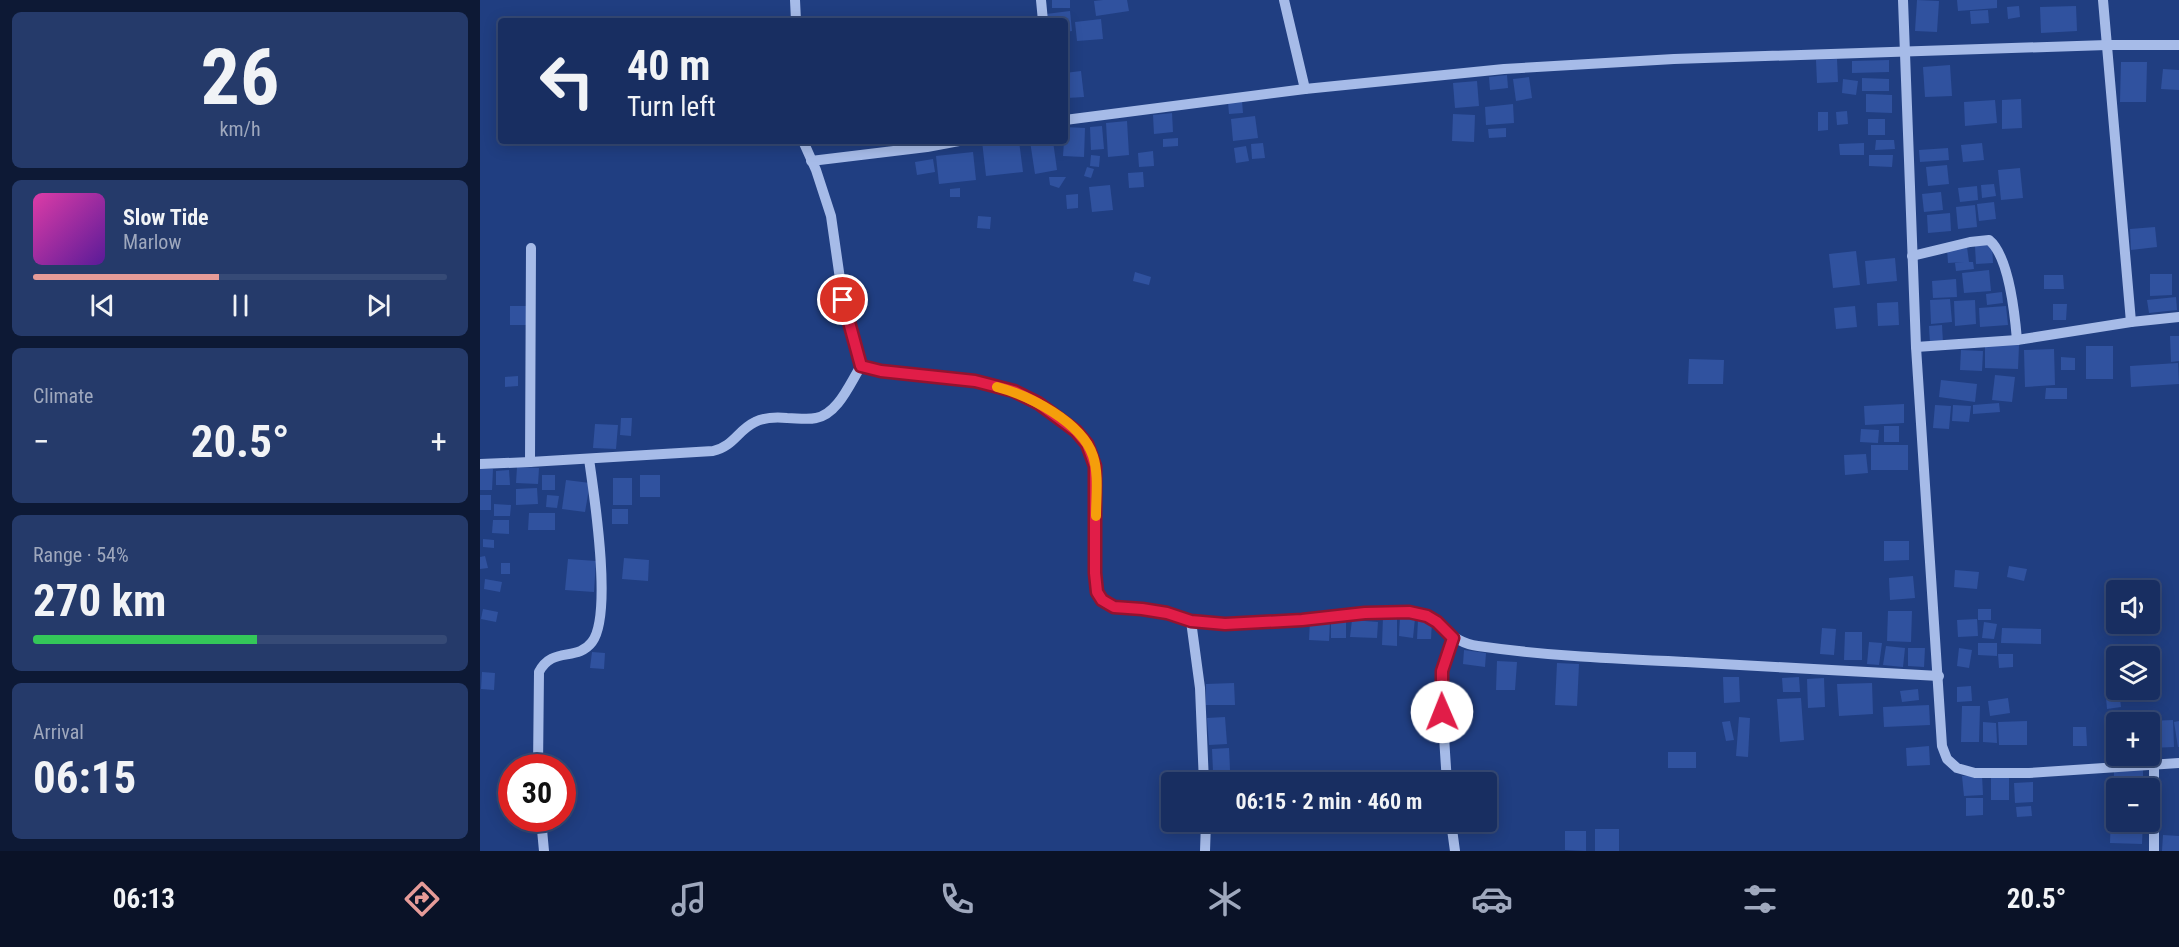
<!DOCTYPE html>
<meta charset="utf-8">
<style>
:root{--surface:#182e61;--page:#253a6a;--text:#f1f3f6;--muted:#9fa8bd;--line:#364a76;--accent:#e69b98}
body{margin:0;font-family:"Roboto Condensed",sans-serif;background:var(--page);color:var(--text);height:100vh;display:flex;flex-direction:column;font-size:22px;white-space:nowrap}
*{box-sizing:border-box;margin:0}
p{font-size:20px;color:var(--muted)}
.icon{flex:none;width:33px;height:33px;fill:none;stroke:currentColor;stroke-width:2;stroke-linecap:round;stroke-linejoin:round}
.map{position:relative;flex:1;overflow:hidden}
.details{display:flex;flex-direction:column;gap:12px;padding:12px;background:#0d1935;width:480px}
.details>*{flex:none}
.top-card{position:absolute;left:18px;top:18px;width:570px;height:126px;border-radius:6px;box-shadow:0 3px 15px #0003,0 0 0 2px var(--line);background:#182e61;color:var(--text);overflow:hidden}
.fabs{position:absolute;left:1626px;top:580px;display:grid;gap:12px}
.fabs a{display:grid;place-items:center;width:54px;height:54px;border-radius:6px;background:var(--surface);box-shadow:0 3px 15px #0003,0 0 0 2px var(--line);font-size:30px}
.speed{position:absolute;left:18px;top:754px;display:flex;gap:12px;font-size:30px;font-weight:700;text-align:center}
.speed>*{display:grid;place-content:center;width:78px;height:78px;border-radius:50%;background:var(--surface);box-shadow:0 3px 15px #0003,0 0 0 2px var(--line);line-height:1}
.speed .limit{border:9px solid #d22;background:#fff;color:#111}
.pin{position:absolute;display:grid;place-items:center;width:51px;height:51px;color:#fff;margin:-26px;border:3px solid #fff;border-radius:50%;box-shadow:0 2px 6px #0007}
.me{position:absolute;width:66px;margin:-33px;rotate:359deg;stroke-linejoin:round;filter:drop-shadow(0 0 4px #0008)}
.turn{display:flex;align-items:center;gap:21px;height:126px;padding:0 30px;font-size:27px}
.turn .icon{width:78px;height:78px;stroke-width:2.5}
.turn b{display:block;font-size:42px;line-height:51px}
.big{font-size:45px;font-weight:700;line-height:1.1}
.details .card{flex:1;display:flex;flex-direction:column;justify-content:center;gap:9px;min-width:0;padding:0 21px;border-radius:9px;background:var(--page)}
.details .dial{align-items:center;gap:0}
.dial b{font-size:78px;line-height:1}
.song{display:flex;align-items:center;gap:18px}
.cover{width:72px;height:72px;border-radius:9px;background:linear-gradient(135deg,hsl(320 70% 55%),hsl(270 70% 35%))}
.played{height:6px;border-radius:3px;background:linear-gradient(90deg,var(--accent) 45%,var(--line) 45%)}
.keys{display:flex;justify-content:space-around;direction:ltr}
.heat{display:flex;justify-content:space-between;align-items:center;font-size:33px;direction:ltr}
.charge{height:9px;border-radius:4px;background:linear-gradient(90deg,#34c759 54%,var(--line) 0)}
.trip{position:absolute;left:681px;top:772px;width:336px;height:60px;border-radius:6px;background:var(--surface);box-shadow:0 3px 15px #0003,0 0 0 2px var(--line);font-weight:700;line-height:60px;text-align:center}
.tab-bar{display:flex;height:96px;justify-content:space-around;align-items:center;background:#0a1227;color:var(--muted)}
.tab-bar .icon{width:42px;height:42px}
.tab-bar .active{color:var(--accent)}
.tab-bar b{font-size:27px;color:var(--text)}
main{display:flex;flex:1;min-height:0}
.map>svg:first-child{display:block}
.building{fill:#30529f}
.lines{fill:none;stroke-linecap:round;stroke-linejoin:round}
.minor{stroke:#a6bbe8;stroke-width:10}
.route-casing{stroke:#92132f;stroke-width:15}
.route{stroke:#e11d48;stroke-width:10}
.slow{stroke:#f59e0b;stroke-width:10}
</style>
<main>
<section class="details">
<div class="card dial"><b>26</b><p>km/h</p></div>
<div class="card">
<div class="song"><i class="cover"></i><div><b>Slow Tide</b><p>Marlow</p></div></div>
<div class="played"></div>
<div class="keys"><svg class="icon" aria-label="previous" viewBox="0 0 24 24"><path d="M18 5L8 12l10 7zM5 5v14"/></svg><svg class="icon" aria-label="pause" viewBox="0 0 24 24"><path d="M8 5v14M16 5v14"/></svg><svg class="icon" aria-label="next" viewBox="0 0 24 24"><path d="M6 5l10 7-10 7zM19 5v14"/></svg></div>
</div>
<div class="card"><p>Climate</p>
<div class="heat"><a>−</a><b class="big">20.5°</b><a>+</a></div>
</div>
<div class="card"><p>Range · 54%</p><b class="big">270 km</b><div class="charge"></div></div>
<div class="card"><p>Arrival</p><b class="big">06:15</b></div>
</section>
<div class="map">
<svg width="1699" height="851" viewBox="0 0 1699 851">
<rect width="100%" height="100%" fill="#203e81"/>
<g class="building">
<rect x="572" y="0" width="18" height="8"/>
<path d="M623,0H647L649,11L616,16L614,1Z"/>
<path d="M1437,0L1459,1L1457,32L1435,31Z"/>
<path d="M1477,0H1517V8L1478,11Z"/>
<path d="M1539,6L1540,17L1528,19L1527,7Z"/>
<path d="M1596,6L1597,31L1561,33L1560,7Z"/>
<path d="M1508,10L1509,23L1491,24L1490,11Z"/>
<path d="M590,11L592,31L585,32V21H567L566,14Z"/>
<path d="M621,19L623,39L597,41L595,22Z"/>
<path d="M1357,59L1358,82L1337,83L1336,60Z"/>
<path d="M1409,60V72L1372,73V61Z"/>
<path d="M1641,62H1667L1666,102H1640Z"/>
<path d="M1470,65L1472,96L1445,97L1443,67Z"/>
<path d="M1683,69L1699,70V90L1681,89Z"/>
<path d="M601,71L604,97L587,98L585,73Z"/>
<path d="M1027,75L1028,88L1010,90L1009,77Z"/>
<path d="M1049,77L1052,98L1036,101L1033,79Z"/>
<path d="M1382,78L1409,79V91H1382Z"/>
<path d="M1363,79L1378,81L1376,95L1362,93Z"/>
<path d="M997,81L999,106L975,108L973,83Z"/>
<path d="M1386,94L1412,95V113L1386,112Z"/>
<path d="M1541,99L1542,128L1522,129V100Z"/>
<path d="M1515,100L1517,123L1485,126L1484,102Z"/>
<path d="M762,101L763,113L749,114L748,102Z"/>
<path d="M1033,104L1034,123L1006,125L1005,107Z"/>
<path d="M1367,111L1368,124L1357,125L1356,112Z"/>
<path d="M1338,112H1348V130L1338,131Z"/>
<path d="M692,113L693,132L674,134L673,115Z"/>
<path d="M973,114L995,115L994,142L972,141Z"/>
<path d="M775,116L778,138L753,141L751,119Z"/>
<rect x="1388" y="119" width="17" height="16"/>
<path d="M647,121L649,155L628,157L626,123Z"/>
<path d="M622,126L624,149L611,150L610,127Z"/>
<path d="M585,127L605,128L604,157L583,156Z"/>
<path d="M1026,128V137L1009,138L1008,129Z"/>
<path d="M698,138V146L683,147V139Z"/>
<path d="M1396,140H1414L1415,149L1395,150Z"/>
<path d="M502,141H539L543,172L506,176Z"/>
<path d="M550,141H573L577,170L555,174Z"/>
<path d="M783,143L785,158L772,159L771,144Z"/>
<path d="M1384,143V155H1360L1359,144Z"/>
<path d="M1502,143L1504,160L1483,162L1481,145Z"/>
<path d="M766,146L769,161L756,163L754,148Z"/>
<path d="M1468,148L1469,160L1440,162L1439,150Z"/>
<path d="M673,151L674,166L659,167L658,153Z"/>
<path d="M493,152L496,180L459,184L456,156Z"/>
<path d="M611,155L620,156L619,167L610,166Z"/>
<path d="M1389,155H1413L1412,167L1389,166Z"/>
<path d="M453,159L455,172L437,175L435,162Z"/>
<path d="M1467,165L1469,184L1448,186L1446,167Z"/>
<path d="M607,167L614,169L611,178L604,176Z"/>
<path d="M1540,168L1543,198L1521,200L1518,170Z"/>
<path d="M663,172L664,187L649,188L648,173Z"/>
<path d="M569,177H586L579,188L570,185Z"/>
<path d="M1514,184L1516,196L1502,198L1501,185Z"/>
<path d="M630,185L633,210L612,212L609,187Z"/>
<path d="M1497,186L1498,200L1480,202L1478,188Z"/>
<path d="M480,188V197H470V189Z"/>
<path d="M1461,192L1463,210L1444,212L1442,194Z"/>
<path d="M598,194V208L587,209L586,195Z"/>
<path d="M1514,202L1516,219L1499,221L1497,204Z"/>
<path d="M1495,205L1497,227L1478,229L1476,207Z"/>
<path d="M1470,213L1471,231L1448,233L1447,215Z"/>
<path d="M498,216L511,217L510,229L497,228Z"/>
<path d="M1675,227L1677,247L1651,250L1650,229Z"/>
<path d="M1512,244L1513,263L1496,264L1495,246Z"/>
<path d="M1487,247L1489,262H1493L1494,269L1476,271L1475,263L1484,262L1468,263L1467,249Z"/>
<path d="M1376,251L1380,285L1353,288L1349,254Z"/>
<path d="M1415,258L1417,281L1387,284L1385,261Z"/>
<path d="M1509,270L1511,291L1484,293L1482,273Z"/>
<path d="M655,272L671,277L669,285L653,281Z"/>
<path d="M1670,274H1692V295L1670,296Z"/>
<path d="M1564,275H1583L1584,289H1564Z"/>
<path d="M1476,279L1477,297L1453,298L1452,281Z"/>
<path d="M1522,292L1523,303L1507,305L1506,294Z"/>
<path d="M1696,297L1697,310L1669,313L1667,300Z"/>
<path d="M1470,299L1472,322L1451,324L1450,300Z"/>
<path d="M1495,300L1496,324L1475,326L1474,301Z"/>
<path d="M1418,302L1419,325L1398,326L1397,303Z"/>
<path d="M1573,304H1587L1586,320H1573Z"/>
<rect x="30" y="306" width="16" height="19"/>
<path d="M1375,306L1377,327L1356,329L1354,308Z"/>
<path d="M1526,306L1528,325L1500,327L1499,308Z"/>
<path d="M1462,325L1463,343L1450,344L1449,326Z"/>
<path d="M1690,336H1699V361L1691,362Z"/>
<path d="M1505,345H1539L1538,369L1505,368Z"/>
<rect x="1606" y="346" width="27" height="33"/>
<path d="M1574,349L1575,385L1545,387L1544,350Z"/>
<path d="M1481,350L1503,351L1502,371L1480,370Z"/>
<path d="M1581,357L1595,358V370H1581Z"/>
<path d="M1209,359L1244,360L1243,384H1208Z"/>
<path d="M1698,363L1699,384L1651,387L1650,366Z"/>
<path d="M1515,375L1535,377L1532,402L1512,400Z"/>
<path d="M38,376V386L25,387V377Z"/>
<path d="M1461,380L1497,384L1495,402L1459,397Z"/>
<path d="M1566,388H1587V399H1565Z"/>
<path d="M1519,403L1520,412L1493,414V405Z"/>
<path d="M1424,404V423L1385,425L1384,406Z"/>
<path d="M1455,405L1471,406L1469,429L1453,428Z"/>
<path d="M1473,405L1491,406L1489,422L1472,421Z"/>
<path d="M141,418H152L151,436L140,435Z"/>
<path d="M115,424L138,425L136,449L113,448Z"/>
<rect x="1404" y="426" width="15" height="16"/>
<path d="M1381,429L1399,430L1398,443L1380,442Z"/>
<rect x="1391" y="445" width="37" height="25"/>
<path d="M1386,454L1388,473L1365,475L1364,455Z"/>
<path d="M37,467L59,468L58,484L36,483Z"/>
<path d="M0,469H13L12,490H0Z"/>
<path d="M29,470L30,485H16V471Z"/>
<rect x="62" y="475" width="13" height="15"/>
<rect x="160" y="475" width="20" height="22"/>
<rect x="133" y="478" width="19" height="27"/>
<path d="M86,480L110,483L105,512L82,509Z"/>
<path d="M57,488L58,504L36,505V489Z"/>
<rect x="0" y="495" width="11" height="15"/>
<path d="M67,495L79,496L77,508L66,507Z"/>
<path d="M14,504L31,505L30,516H14Z"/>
<rect x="132" y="509" width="16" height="15"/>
<path d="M49,513H75V530H48Z"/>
<path d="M13,520H29V534L12,533Z"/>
<path d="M3,539L14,540V548L3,547Z"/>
<path d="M1404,541H1429V560L1404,561Z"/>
<path d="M5,556L8,568L0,569V557Z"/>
<path d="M144,558L169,560L168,581L142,579Z"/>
<path d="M88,559L116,561L114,592L85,590Z"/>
<rect x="21" y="563" width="9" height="11"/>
<path d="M1529,566L1547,569L1544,581L1527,577Z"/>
<path d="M1475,570L1499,572L1497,589L1474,587Z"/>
<path d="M1433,576L1435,598L1410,600L1409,578Z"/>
<path d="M5,579L22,582L20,592L4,589Z"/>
<path d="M3,609L18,612L16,622L1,619Z"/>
<rect x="1498" y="609" width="13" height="11"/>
<path d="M1408,611H1432L1431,642L1407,641Z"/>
<path d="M903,617H917V646L902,645Z"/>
<path d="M920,617L935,618L933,638L919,636Z"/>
<path d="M1497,619L1498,636L1478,637L1477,620Z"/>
<path d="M872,620L898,622L897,638L870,637Z"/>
<path d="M938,620L952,621L951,639H937Z"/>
<path d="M830,621L850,622L849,641L829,640Z"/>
<rect x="851" y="622" width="15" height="16"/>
<path d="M1504,622L1517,624L1514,639L1502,638Z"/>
<path d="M1342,628L1356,629L1354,655L1340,654Z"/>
<path d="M1522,628L1561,629V644L1521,643Z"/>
<path d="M1365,632H1382V660H1364Z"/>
<path d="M1389,642L1402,643L1399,665L1387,664Z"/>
<path d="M1498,643H1517V656L1498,655Z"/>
<path d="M1406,646L1425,648L1423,667L1403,665Z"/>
<path d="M1428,648H1445L1444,667L1428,666Z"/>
<path d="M1479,648L1492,650L1489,668L1477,666Z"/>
<path d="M984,650L1006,653L1005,667L983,664Z"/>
<path d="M112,652L125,653L124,669L110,668Z"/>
<path d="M1518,654H1533V667L1519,668Z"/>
<path d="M1017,661L1037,662L1035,690H1016Z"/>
<path d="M1077,663L1099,664L1097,706L1075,705Z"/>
<path d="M2,672L15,673L14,690L1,689Z"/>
<path d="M1243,677H1259L1260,702L1244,703Z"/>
<path d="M1319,677L1320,692H1303L1302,678Z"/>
<path d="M1344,678L1345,707L1328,708L1327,679Z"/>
<path d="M754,683L755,705H726V684Z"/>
<path d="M1392,683L1393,714L1359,716L1357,684Z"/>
<path d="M1636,685V690H1639L1641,707L1627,709L1625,686Z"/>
<path d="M1491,686L1492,701L1477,702V687Z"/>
<path d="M1438,689L1439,700L1422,702L1420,691Z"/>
<path d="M1321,698L1324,740L1300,742L1297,699Z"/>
<path d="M1528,698L1530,713L1510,716L1508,701Z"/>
<path d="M1449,705L1450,725L1404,727L1403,707Z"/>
<path d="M1482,706H1500L1499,742H1481Z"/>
<path d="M745,717L747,744L729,745L727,718Z"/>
<path d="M1259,717L1270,718L1268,757L1256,756Z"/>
<path d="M1693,720L1694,747L1670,748V721Z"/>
<path d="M1250,721L1254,740L1246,741L1242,722Z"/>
<path d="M1547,721V745H1519L1518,722Z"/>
<path d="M1699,721V747H1698L1694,722Z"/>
<path d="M1503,722L1516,723L1517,743L1503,742Z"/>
<path d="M1593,727H1606L1607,746H1593Z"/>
<path d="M1449,746L1450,765L1427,766L1426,748Z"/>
<path d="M749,748L750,770L733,771L732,749Z"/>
<rect x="1188" y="752" width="28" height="16"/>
<path d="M1634,770H1663V789H1636V809H1633Z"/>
<path d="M1502,775L1503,795L1484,796L1482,776Z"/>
<rect x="1511" y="778" width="18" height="22"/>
<path d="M1553,782V802L1535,803L1534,783Z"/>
<path d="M1486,798H1503V815L1486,816Z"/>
<path d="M1551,806L1552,816L1537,817L1536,807Z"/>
<path d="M1631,814H1636V822H1663L1662,844L1630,843Z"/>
<path d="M986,822H1005L1006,825L986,827Z"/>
<rect x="1115" y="829" width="24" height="22"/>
<path d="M1085,831H1106V851L1085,850Z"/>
<path d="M1683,835L1699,836V851H1682Z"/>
</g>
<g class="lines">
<g class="minor">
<path d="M315,0L316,21"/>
<path d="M561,0L563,21"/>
<path d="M804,0L825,89"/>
<path d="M1423,0L1436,347L1462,746L1467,759L1477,768L1495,773H1549L1699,763"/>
<path d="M1623,0L1651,322"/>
<path d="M585,120L825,89L1024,69L1194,59L1627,45H1699"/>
<path d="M331,161L447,147L479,141"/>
<path d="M1432,256L1490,242L1509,240C1529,256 1535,316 1537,340"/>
<path d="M1436,347L1537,340L1651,322L1699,317"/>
<path d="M381,366C439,380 506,371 559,403C578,415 605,433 612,455C621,480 615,528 615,556C615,568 614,582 618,593C620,599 626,604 631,606C644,611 661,609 675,611C688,613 699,619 711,621C722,623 733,623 743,624C804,626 865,610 926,612C959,614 966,642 998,646C1067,656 1137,659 1206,662C1290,667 1374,671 1459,676"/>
<path d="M50,462L51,248"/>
<path d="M0,464L50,462L233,451C254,446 258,430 275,422C285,417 296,417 307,418C316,418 327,420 336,418C358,414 370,383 381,366L363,300L351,216L336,170L323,141"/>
<path d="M711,621L720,688L724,783"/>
<path d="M58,768L59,672C72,646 97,662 112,642C133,615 114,494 109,459"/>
<path d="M967,783L961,690L962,671L973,638"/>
<path d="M61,819L64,851"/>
<path d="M971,822L975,851"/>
<path d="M725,851L726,822"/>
<path d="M1674,851V765"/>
</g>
</g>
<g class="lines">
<g class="route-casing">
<path id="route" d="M363,300L381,366L401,371L495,381L534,391L558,403L596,431L607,444L615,466V573L617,592L622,600L634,607L662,609L687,613L711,621L745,624L822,620L885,613L929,612L947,616L957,622L973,638L962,671V712"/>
</g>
<use href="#route" class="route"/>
<path class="slow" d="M517,387C548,395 602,422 613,456C619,474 616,497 616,516"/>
</g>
</svg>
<div class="fabs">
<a><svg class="icon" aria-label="sound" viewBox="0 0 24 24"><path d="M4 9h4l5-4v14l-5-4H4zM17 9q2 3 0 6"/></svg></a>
<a><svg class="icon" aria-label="layers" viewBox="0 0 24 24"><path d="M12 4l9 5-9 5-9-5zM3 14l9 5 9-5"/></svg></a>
<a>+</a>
<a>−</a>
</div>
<div class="speed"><div class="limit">30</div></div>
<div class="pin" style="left:363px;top:300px;background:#d93025"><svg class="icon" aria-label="arrive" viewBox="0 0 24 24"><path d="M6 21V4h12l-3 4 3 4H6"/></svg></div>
<svg class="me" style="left:962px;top:712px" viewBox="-20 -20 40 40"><circle r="19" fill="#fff"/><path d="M0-13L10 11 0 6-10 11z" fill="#e11d48"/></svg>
<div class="trip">06:15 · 2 min · 460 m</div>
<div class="top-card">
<div class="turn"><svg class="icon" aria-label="left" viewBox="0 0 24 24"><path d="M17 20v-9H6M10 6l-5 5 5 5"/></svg><div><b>40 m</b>Turn left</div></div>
</div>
</div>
</main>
<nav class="tab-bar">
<b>06:13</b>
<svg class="icon active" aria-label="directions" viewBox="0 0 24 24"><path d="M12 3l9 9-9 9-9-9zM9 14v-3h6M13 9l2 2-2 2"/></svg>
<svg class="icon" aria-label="music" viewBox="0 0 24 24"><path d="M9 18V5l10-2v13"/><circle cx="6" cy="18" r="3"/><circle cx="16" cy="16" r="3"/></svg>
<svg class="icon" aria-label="phone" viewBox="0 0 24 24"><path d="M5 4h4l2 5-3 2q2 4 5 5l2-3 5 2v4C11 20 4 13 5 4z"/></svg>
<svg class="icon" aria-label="climate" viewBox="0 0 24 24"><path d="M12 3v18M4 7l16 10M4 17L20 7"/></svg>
<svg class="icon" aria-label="car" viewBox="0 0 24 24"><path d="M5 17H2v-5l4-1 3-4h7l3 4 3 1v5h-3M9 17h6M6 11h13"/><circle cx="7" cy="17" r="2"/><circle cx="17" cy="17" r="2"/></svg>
<svg class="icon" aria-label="filters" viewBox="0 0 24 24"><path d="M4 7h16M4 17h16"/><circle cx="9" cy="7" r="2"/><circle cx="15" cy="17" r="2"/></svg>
<b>20.5°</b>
</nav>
